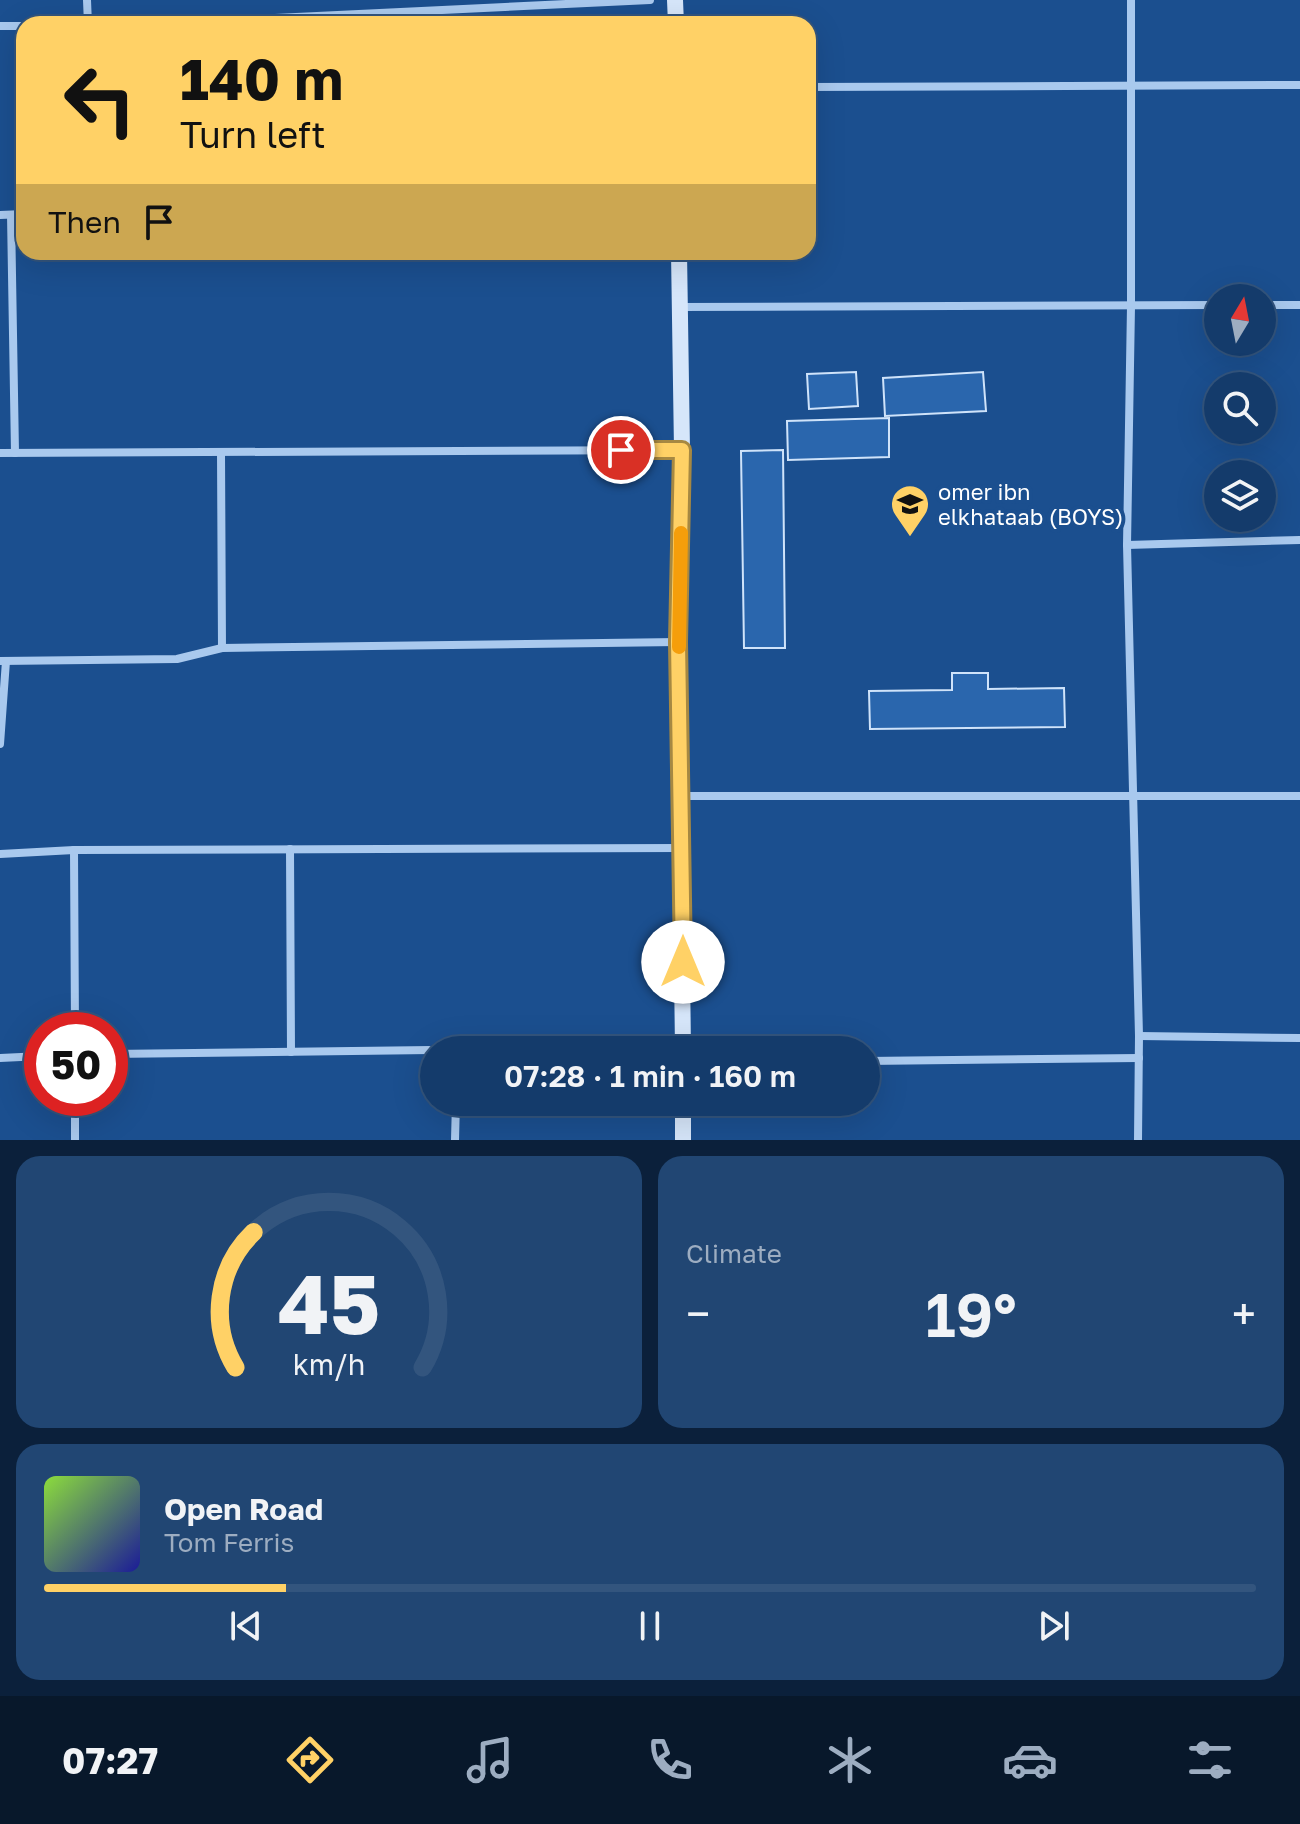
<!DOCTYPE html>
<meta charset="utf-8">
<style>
:root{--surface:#143b6b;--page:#214673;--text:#f1f3f6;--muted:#9dadc1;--line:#33557e;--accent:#ffd166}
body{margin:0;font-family:"Golos Text",sans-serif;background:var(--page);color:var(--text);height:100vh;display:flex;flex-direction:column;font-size:30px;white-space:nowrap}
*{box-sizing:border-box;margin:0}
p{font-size:26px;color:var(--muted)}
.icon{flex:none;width:44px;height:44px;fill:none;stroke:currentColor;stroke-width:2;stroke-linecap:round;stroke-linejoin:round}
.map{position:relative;height:1140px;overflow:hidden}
.sheet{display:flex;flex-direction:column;gap:16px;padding:16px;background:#0b203b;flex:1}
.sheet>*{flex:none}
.top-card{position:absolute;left:16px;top:16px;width:800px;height:244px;border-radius:24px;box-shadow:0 8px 32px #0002,0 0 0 2px var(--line);background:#ffd166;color:#111;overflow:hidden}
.needle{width:52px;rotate:10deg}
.controls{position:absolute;left:1204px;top:284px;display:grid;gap:16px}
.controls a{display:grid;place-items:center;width:72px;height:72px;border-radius:50%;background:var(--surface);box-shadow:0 8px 32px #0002,0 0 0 2px var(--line);font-size:40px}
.speed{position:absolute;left:24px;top:1012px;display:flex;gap:16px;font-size:40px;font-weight:700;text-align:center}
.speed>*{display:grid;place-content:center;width:104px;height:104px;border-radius:50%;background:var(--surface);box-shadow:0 8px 32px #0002,0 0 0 2px var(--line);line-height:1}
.speed .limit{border:12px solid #d22;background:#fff;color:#111}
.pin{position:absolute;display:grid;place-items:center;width:68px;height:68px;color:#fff;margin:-34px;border:4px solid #fff;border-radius:50%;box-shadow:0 2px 8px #0007}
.me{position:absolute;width:88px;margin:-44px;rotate:0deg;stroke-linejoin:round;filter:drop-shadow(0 0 6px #0008)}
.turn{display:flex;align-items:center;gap:28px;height:168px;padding:0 32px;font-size:36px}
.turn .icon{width:104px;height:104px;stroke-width:2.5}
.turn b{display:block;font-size:56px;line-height:68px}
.then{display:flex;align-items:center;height:76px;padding:0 32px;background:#0003;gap:16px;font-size:30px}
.big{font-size:60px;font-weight:600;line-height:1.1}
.sheet .widget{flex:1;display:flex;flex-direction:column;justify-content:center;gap:12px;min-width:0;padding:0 28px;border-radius:24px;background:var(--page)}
.sheet .dial{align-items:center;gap:0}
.dial svg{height:208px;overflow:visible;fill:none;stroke:var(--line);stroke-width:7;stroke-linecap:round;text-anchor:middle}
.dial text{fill:var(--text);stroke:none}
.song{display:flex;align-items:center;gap:24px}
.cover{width:96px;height:96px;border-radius:12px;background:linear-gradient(135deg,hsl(90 70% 55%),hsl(240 70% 35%))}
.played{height:8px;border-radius:4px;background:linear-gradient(90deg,var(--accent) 20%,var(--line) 20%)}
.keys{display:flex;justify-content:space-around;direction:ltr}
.heat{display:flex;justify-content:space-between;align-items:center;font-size:44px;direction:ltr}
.sheet .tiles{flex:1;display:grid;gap:16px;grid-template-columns:1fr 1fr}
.widget:last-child{grid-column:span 2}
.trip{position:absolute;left:420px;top:1036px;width:460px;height:80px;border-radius:40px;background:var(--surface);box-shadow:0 8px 32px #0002,0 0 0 2px var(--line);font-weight:600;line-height:80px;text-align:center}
.menu{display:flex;height:128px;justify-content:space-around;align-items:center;background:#08182b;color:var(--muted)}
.menu .icon{width:56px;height:56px}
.menu .current{color:var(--accent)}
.menu b{font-size:36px;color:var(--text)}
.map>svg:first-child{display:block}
.building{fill:#2a66ad;stroke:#cfe3fa;stroke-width:2}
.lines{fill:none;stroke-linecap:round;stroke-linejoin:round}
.street{stroke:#a9c9ee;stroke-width:8}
.secondary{stroke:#d6e6fa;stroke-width:16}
.route-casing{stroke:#a68842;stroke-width:20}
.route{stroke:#ffd166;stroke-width:14}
.slow{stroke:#f59e0b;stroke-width:14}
.labels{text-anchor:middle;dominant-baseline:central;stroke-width:8;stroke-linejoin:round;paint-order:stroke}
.poi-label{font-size:22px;fill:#fff;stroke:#1b4f8f;text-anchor:start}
</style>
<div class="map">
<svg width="1300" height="1140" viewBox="0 0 1300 1140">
<rect width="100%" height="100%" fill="#1b4f8f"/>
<g class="building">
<path d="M856,372L858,406L809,409L807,374Z"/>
<path d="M983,372L986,411L885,416L883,378Z"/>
<path d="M889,418V457L788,460L787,421Z"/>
<path d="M783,450L785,648H744L741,451Z"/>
<path d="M952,673H988V689L1064,688L1065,727L870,729L869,691L952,690Z"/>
</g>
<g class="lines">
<g class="street">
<path d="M87,0L88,24"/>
<path d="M1131,0V306L1127,545L1139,1036L1138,1140"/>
<path d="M147,24L650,0"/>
<path d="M0,26H24"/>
<path d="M808,87L1300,85"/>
<path d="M0,215L24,214"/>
<path d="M11,215L15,453"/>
<path d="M1262,305H1300"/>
<path d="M680,307L1218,305"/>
<path d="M0,453L682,450"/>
<path d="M221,453L222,648"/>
<path d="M1127,545L1300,540"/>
<path d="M0,661L177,659L222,648L678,642"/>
<path d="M0,744L6,661"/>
<path d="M682,796H1300"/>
<path d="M290,849L291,1052"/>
<path d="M74,850L75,1030"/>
<path d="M0,854L74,850L683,848"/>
<path d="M1139,1036L1300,1038"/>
<path d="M110,1054L683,1047"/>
<path d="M0,1058L42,1056"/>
<path d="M866,1061L1139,1058"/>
<path d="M75,1140V1098"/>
<path d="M455,1140L456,1102"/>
</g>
<g class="secondary">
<path d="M675,0L676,24"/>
<path d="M679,252L682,450L678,642L683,1050"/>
<path d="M683,1102V1140"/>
</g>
</g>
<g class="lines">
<g class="route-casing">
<path id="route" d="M621,450H682L678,642L683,962"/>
</g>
<use href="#route" class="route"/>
<path class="slow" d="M679,647L681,533"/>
</g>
<defs>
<g id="school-pin" transform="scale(2)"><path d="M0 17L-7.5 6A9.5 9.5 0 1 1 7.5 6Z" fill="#ffd166" stroke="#1b4f8f"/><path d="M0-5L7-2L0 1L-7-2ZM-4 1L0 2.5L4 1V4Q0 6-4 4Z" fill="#111"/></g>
</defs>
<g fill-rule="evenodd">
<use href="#school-pin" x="910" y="504"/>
</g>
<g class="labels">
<g class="poi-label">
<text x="938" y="491">omer ibn<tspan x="938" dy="25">elkhataab (BOYS)</tspan></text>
</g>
</g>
</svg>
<div class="controls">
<a><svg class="needle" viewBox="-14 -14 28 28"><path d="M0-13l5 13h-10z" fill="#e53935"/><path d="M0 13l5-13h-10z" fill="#9dadc1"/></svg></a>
<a><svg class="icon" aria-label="search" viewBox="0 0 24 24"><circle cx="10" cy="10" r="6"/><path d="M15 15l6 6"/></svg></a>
<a><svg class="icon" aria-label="layers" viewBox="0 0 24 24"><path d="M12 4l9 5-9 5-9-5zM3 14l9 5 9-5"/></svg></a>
</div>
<div class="speed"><div class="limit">50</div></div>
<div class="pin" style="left:621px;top:450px;background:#d93025"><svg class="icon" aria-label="arrive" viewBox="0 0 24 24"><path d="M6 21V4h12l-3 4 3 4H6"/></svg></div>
<svg class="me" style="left:683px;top:962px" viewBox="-20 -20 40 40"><circle r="19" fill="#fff"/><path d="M0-13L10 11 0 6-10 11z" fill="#ffd166"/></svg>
<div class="trip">07:28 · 1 min · 160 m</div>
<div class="top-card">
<div class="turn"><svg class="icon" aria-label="left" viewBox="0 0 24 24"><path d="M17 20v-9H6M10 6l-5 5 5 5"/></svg><div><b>140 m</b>Turn left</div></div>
<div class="then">Then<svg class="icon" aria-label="arrive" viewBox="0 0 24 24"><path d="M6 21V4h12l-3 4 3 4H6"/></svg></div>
</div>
</div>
<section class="sheet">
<div class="tiles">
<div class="widget dial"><svg viewBox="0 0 100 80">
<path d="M14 69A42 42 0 1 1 86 69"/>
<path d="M14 69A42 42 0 0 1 21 17" stroke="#ffd166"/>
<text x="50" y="56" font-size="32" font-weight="700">45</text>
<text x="50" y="72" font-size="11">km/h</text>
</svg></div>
<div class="widget"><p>Climate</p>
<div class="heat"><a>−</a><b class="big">19°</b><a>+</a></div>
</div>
<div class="widget">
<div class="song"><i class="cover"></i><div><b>Open Road</b><p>Tom Ferris</p></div></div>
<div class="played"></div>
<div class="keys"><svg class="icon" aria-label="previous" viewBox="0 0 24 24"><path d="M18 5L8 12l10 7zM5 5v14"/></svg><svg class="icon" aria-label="pause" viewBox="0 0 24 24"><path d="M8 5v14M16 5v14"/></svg><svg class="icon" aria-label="next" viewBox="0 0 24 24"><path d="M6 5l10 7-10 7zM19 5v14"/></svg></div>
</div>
</div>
</section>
<nav class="menu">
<b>07:27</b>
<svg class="icon current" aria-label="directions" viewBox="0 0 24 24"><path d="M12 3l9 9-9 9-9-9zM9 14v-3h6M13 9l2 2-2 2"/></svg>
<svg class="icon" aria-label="music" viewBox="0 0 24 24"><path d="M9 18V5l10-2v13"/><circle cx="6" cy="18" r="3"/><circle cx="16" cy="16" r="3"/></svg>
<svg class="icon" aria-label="phone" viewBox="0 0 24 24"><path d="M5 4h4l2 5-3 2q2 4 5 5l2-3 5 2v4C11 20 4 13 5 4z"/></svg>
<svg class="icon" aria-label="climate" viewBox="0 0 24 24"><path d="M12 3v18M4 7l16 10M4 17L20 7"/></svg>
<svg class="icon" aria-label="car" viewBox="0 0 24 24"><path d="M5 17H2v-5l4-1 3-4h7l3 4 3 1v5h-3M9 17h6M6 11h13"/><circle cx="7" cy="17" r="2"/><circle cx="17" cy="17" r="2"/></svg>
<svg class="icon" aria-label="filters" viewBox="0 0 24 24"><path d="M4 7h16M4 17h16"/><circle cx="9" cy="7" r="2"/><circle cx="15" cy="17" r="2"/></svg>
</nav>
